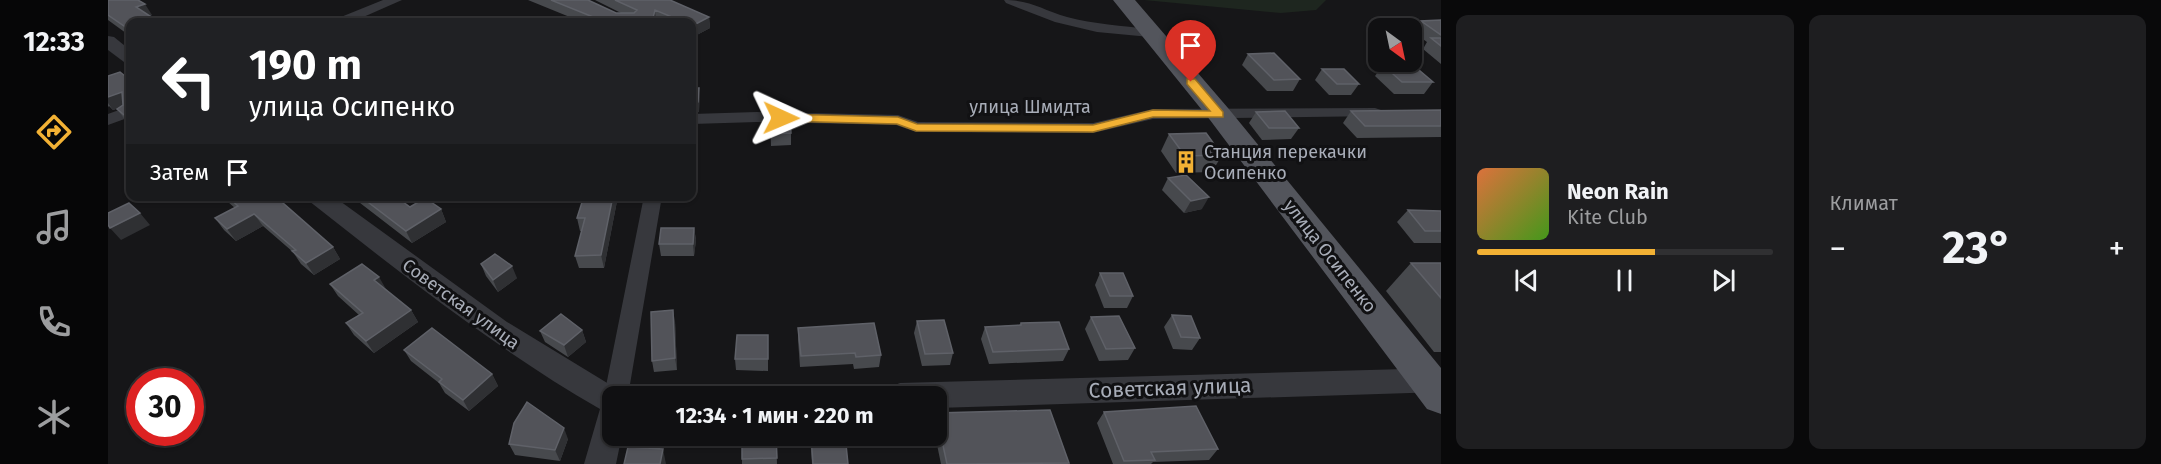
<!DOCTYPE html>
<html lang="ru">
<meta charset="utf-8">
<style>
:root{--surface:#101012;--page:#1e1e20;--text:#f1f3f6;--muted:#9c9d9f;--line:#303032;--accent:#f2b134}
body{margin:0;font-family:"Fira Sans",sans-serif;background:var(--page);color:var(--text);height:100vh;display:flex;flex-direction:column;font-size:22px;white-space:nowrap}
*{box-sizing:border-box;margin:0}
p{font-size:20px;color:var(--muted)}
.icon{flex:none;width:33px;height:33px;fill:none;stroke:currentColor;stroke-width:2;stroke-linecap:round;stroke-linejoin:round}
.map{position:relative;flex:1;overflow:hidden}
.panel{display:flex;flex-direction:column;gap:15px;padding:15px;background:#09090a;width:720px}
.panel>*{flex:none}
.guide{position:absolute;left:18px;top:18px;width:570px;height:183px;border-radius:12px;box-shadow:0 2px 4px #0004,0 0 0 2px var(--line);background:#202124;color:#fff;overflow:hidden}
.needle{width:39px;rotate:147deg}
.buttons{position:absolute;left:1260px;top:18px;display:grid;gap:12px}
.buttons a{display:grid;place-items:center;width:54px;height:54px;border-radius:12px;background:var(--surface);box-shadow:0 2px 4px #0004,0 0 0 2px var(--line);font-size:30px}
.speed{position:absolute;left:18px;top:368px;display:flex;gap:12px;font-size:30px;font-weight:700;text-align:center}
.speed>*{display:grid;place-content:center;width:78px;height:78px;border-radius:50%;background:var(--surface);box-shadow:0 2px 4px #0004,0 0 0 2px var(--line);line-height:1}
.speed .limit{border:9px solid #d22;background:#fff;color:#111}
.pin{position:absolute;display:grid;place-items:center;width:51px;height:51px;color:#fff;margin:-62px -26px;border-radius:50% 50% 50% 0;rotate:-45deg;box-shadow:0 0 6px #0007}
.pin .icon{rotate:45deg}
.me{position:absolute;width:66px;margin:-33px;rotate:91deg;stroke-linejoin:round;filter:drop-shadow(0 0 4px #0008)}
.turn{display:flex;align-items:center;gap:21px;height:126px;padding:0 24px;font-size:27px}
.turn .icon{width:78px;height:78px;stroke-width:2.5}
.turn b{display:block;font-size:42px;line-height:51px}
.then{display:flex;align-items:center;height:57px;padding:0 24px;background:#0003;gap:12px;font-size:22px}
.big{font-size:45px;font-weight:700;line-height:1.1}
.panel .widget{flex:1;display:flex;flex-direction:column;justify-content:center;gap:9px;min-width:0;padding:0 21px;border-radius:12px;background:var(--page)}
.song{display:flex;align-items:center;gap:18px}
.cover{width:72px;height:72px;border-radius:9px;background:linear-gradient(135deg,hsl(20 70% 55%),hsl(100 70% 35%))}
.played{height:6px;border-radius:3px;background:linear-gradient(90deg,var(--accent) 60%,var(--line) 60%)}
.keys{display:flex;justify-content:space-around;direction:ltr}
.heat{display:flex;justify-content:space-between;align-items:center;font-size:33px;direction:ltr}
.panel .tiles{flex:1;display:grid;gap:15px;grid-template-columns:repeat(2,1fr)}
.trip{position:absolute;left:494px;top:386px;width:345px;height:60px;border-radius:12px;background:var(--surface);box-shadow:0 2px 4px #0004,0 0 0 2px var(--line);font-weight:700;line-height:60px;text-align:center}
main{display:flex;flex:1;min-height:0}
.dock{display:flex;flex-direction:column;width:108px;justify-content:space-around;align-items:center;background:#060607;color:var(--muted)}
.dock .icon{width:42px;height:42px}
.dock .selected{color:var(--accent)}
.dock b{font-size:27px;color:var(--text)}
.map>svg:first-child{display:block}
.green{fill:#1e261f}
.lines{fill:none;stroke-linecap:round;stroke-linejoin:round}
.minor{fill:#37383d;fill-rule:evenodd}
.tertiary{fill:#37383d;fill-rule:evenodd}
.primary{fill:#53555c;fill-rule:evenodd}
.wall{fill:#47494d}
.shaded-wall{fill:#2f3033}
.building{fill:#525359;stroke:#5f6168;stroke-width:1.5}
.route{fill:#f2b134;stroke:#9d7322;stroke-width:1.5}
.labels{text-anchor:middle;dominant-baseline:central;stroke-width:6;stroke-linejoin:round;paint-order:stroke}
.street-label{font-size:18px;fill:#a8adb8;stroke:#111113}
.poi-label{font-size:18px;fill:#a8adb8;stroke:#111113;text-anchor:start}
.near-street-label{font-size:21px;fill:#a8adb8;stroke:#111113}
</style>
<main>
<nav class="dock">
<b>12:33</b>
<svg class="icon selected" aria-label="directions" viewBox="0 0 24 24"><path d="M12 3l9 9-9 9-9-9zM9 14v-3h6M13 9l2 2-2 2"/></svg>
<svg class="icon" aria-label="music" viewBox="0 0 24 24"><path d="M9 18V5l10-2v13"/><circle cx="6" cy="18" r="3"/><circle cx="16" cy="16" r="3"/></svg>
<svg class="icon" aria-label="phone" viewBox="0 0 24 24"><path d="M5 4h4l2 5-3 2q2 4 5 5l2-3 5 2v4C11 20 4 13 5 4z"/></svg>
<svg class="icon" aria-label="climate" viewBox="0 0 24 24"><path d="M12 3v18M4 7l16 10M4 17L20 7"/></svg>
</nav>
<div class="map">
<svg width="1333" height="464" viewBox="0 0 1333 464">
<rect width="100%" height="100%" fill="#161618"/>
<path class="green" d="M1036,0H1218L1208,10L1173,13Z"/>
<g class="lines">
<g class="minor">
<path d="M275,0H294L244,22H226L228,19Z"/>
<path d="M896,0C924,0 934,10 959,17C986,24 1014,26 1042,29L1049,33L1042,37L989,32L947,22L898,3Z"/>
<path d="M22,106V117L0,125V114Z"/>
<path d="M1267,108L1273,110L1275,113L1273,116L1045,119L985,133L808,132L788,125L649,122L584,124V114L649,112L790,115L810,122L985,123L1045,109Z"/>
<path d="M536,196H554L520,396H504V405L500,403L496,396Z"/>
</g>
<g class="tertiary">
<path d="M0,36L6,37L22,50V63L16,62L0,50Z"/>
<path d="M198,196H225L399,322L514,392L516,396H504V435H514L508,464H476L492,409C388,349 295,275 201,201Z"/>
<path d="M1333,368V392L828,408V396H777L782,387L792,383Z"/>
</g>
<path class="primary" d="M1005,0H1027L1120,108L1333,368V414L1319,409L1102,120Z"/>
</g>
<g class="wall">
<path d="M0,0L44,15L22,22V36L0,20Z"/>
<path d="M420,0H480L508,13H513L487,0H562L601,17L602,28L585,37L584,36V22H551L549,21L548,22H474Z"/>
<path d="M1333,20V64L1315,49L1319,42L1305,32L1313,21Z"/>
<path d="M1140,54L1192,79L1185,91H1159L1134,65Z"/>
<path d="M1275,65L1325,82L1316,94H1286L1267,76Z"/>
<path d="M1214,69L1251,84L1243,95H1221L1207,80Z"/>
<path d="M0,76L22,80V124L18,121L9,109L11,108L5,110L1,106L0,107Z"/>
<path d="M1333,110V137L1249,138L1235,123L1243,111Z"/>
<path d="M1148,112L1191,128L1183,139L1154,140L1141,123Z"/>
<path d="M584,116L590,126L588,145H584Z"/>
<path d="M662,118L683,133V145L663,146Z"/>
<path d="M1061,134L1114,155L1104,172L1068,173L1053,151Z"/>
<path d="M1060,178L1094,209L1076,213L1054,190Z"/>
<path d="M113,196H167L225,247L232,259L206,275L193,264L185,252L155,226L128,241L116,230L107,218L127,208Z"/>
<path d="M243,196H287L302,207L333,209L338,222L304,243Z"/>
<path d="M510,196L496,268H471L467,256L474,231H472L469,218Z"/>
<path d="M1300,210L1333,211V243H1306L1289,222Z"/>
<path d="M586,228L588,240L586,256H553L551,244Z"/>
<path d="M1303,263H1333V352H1326L1278,291Z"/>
<path d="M373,264L409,278L390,292L378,276Z"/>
<path d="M992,273L1025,296L1019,308H996L987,285Z"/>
<path d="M222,284L303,310L310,322L266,353L246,335L238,323L251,315L230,296Z"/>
<path d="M1064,315L1092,338L1084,350L1065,349L1056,327Z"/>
<path d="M983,317L1027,348L1020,360L991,361L977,329Z"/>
<path d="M567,321L569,370L546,372L544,361Z"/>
<path d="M809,321L845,353L842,365L814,366L806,333Z"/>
<path d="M913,323L961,349L955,361L881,364L873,339L877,327L911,325Z"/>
<path d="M690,328L773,355L771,367L746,369L745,364L692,367L690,340Z"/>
<path d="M474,330L478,342L460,357L437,342L432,331Z"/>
<path d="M660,335V371L628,370L627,359Z"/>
<path d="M296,350L384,374L390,386L361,411L337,393L331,383L303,361Z"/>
<path d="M996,412L1110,449L1101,460L1045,462L1043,464H1005L989,423Z"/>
<path d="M828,413L961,463L960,464H833L827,435H828Z"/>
<path d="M668,435L669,464H634V459Z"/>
<path d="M702,435H737L740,464H704Z"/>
<path d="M460,439L452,461L407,455L401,444Z"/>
</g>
<g class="shaded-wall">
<path d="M37,4L44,15L35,18L28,7Z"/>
<path d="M547,10L548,22H544Z"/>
<path d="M601,17L602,28L585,37L584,26Z"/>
<path d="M591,88L592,98L591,112L584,114V104Z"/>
<path d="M14,92L22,104L5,110L0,103V97Z"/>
<path d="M589,116L590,126L588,145L587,135Z"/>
<path d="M505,196H510L496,268L493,255Z"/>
<path d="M1101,197L1094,209L1076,213L1083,201Z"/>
<path d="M333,209L338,222L304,243L298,231Z"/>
<path d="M32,213L42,225L13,240L2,228Z"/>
<path d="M146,214L155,226L128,241L119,229Z"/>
<path d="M586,228L588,240L586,256L585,244Z"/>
<path d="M225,247L232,259L206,275L198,263Z"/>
<path d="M404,266L409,278L390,292L385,280Z"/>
<path d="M271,277L278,289L266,280Z"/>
<path d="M303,310L310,322L266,353L258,341Z"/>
<path d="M565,310L567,321L569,370L567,358Z"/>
<path d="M474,330L478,342L460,357L456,345Z"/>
<path d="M384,374L390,386L361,411L355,400Z"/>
<path d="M456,428L460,439L452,461L447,450Z"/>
<path d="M555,449L558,464H552Z"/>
</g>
<g class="building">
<path d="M0,0H30L37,4L28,7L51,22H22V30L0,15Z"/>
<path d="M443,0H480L508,13H526L529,10L507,0H562L601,17L584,26V22H576L547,10L544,22H492L495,21Z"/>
<path d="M1333,20V35L1313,21Z"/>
<path d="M1323,38H1333V46Z"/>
<path d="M1166,53L1192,79L1166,80L1140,54Z"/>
<path d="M1275,65H1305L1325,82H1294Z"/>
<path d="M1214,69H1236L1251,84H1229Z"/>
<path d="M12,72L22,80V119H21L9,109L15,105L14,92L0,97V76Z"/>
<path d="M584,88H591L590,102L584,104Z"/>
<path d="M1333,110V126H1257L1243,111Z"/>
<path d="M1177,111L1191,128H1161L1148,112Z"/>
<path d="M584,116H589L587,135H584Z"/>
<path d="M682,117L683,133L662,134V118Z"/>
<path d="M1098,133L1114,155L1077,156L1061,134Z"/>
<path d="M1078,175L1101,197L1083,201L1060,178Z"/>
<path d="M119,196H167L225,247L198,263L184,251L188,250L146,214L119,229L107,218L130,206Z"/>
<path d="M252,196H287L302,207L317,198L333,209L298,231Z"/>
<path d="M476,196H505L493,255L467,256L477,218H469Z"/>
<path d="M21,203L32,213L2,228L0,225V213Z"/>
<path d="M1300,210L1333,211V231H1317Z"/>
<path d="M553,228H586L585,244H551Z"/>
<path d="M387,254L404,266L385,280L373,264Z"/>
<path d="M1303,263H1333V298Z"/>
<path d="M254,264L271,277L266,280L303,310L258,341L238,323L255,313L222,284Z"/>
<path d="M992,273H1015L1025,296H1002Z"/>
<path d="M565,310L567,358L544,361L543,312Z"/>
<path d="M453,314L474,330L456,345L432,331Z"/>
<path d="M1064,315L1083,316L1092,338L1073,337Z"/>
<path d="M1011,316L1027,348L998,349L983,317Z"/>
<path d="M836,320L845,353L817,354L809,321Z"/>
<path d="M951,322L961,349L885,352L877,327L913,325V323Z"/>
<path d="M766,323L773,355L748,357L747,353L693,356L690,328Z"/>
<path d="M324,328L384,374L355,400L331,382L334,379L296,350Z"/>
<path d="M629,335H660V359H627Z"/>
<path d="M419,402L456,428L447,450L401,444L406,423Z"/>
<path d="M1088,406L1110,449L1043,452L1047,460L1016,461L996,412Z"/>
<path d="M942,410L961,463L839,464L828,413Z"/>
<path d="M634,435H668L669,458L634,459Z"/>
<path d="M703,435H737L740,464H705Z"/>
<path d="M520,447L555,449L552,464H516Z"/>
</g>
<path class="route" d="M1079,79H1087L1115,112V117H1045L985,132L808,131L789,124L673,121L667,118L673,114L790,117L809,124L985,125L1045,110L1102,111L1079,84Z"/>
<defs>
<g id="building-bare" transform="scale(1.8)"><path d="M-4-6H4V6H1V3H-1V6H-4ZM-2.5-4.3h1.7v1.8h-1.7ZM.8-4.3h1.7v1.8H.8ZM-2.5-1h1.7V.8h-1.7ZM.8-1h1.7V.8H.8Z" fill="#f2b134" stroke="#111113" stroke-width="2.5" paint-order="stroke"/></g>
</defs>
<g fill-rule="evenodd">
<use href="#building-bare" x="1078" y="162"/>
</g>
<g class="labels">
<g class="street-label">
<text x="922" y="107">улица Шмидта</text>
<text transform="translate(1222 256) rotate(52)">улица Осипенко</text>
<text transform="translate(353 304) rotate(36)">Советская улица</text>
</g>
<g class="poi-label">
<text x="1096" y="152">Станция перекачки<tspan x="1096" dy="21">Осипенко</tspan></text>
</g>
<g class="near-street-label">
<text transform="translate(1062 388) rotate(-2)">Советская улица</text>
</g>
</g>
</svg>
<div class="buttons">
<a><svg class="needle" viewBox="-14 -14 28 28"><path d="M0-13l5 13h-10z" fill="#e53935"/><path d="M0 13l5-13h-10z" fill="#9c9d9f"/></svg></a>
</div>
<div class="speed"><div class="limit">30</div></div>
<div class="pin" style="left:1083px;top:82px;background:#d93025"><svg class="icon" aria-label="arrive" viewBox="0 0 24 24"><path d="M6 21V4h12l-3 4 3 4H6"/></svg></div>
<svg class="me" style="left:673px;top:118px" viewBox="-20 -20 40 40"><path d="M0-17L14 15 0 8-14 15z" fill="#f2b134" stroke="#fff" stroke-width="4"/></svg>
<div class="trip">12:34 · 1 мин · 220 m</div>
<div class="guide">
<div class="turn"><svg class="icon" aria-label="left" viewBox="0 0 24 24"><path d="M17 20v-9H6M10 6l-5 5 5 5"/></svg><div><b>190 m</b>улица Осипенко</div></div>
<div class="then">Затем<svg class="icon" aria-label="arrive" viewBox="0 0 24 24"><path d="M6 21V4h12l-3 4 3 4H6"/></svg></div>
</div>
</div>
<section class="panel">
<div class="tiles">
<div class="widget">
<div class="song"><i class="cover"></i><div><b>Neon Rain</b><p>Kite Club</p></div></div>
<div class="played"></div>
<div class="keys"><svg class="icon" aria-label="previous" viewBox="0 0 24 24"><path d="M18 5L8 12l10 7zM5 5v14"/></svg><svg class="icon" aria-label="pause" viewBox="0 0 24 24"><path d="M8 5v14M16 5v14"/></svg><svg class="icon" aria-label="next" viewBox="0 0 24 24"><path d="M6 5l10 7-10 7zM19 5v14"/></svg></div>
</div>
<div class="widget"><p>Климат</p>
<div class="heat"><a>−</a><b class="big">23°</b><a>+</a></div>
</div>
</div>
</section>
</main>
